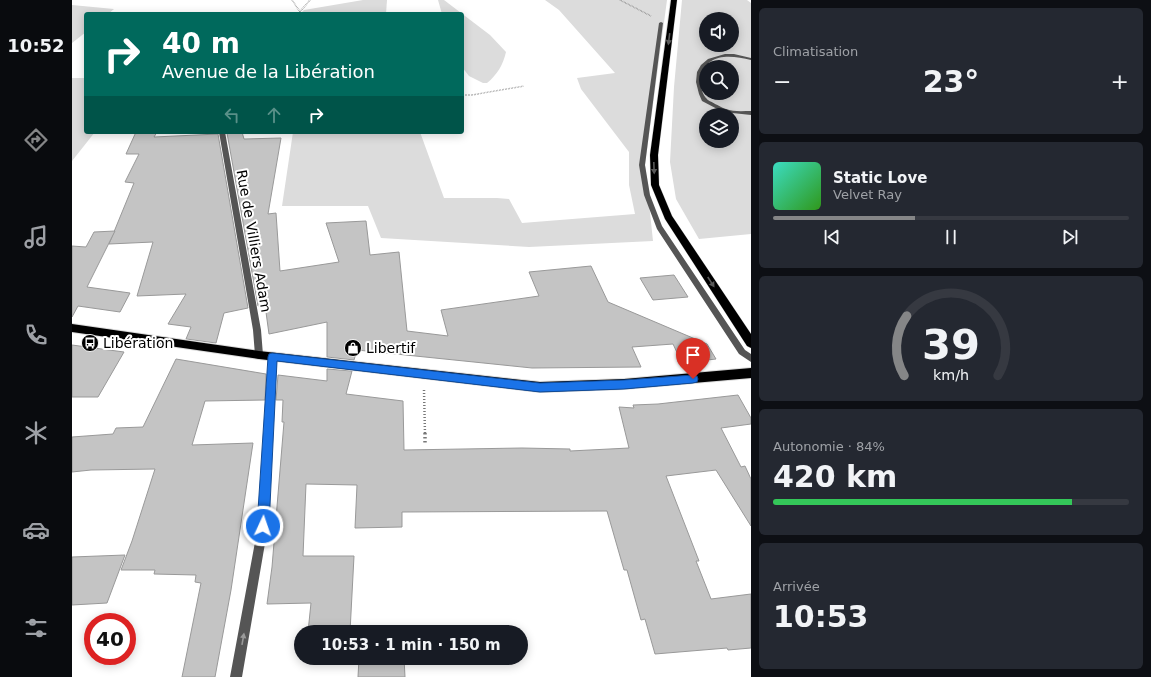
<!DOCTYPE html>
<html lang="fr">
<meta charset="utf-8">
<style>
:root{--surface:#171b24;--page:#242831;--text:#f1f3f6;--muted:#9ea1a6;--line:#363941;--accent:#858687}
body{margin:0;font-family:"DejaVu Sans",sans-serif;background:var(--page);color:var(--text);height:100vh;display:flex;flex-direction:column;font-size:15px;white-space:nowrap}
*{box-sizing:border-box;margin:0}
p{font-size:13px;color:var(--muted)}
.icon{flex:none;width:22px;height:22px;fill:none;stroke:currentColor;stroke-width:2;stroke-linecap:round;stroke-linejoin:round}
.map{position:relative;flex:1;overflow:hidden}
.drawer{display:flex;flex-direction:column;gap:8px;padding:8px;background:#0d0f14;width:400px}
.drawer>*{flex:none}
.banner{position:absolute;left:12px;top:12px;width:380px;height:122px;border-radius:4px;box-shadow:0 2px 10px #0003;background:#00695c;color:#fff;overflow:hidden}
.fabs{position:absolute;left:627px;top:12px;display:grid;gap:8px}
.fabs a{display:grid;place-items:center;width:40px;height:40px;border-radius:50%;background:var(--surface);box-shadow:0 2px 10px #0003;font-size:20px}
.speed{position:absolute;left:12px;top:613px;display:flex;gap:8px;font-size:20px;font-weight:700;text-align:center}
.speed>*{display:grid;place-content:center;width:52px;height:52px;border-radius:50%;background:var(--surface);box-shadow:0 2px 10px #0003;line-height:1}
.speed .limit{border:6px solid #d22;background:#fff;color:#111}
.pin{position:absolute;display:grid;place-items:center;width:34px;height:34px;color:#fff;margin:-41px -17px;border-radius:50% 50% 50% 0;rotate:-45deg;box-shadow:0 0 4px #0007}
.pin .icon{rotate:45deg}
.me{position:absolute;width:44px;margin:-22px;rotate:3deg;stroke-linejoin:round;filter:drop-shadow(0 0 3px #0008)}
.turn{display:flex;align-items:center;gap:14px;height:84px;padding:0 12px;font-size:18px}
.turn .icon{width:52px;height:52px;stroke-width:2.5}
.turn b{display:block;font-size:28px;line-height:34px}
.lanes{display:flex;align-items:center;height:38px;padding:0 12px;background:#0003;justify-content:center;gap:20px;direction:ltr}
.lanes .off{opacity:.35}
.big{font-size:30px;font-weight:800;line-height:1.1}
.drawer .widget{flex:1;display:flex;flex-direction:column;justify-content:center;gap:6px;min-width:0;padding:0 14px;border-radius:6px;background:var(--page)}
.drawer .dial{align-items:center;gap:0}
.dial svg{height:104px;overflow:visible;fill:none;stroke:var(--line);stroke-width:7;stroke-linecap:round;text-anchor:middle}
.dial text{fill:var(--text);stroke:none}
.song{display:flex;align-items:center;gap:12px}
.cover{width:48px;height:48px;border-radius:6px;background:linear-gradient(135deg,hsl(170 70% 55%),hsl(110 70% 35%))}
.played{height:4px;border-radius:2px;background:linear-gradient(90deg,var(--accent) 40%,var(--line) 40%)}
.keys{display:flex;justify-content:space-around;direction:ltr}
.heat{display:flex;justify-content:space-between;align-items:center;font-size:22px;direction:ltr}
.charge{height:6px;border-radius:3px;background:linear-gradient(90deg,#34c759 84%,var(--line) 0)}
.trip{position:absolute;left:222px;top:625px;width:234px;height:40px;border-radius:20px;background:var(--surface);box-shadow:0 2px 10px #0003;font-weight:800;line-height:40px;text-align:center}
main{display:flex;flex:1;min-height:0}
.dock{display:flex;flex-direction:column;width:72px;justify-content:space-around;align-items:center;background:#090b0e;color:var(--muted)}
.dock .icon{width:28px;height:28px}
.dock .on{color:var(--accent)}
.dock b{font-size:18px;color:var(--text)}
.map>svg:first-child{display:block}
.green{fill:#dcdcdc;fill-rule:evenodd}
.building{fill:#c4c4c4;stroke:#999}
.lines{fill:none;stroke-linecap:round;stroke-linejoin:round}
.primary-casing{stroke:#dbdbdb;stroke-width:2}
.trunk-casing{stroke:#dbdbdb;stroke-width:1}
.path-far2{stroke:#777;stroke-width:1.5;stroke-dasharray:0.5 1;stroke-linecap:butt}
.path-far1{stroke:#777;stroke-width:2.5;stroke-dasharray:1 2;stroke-linecap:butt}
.path{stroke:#777;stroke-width:3.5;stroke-dasharray:1.5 2.5;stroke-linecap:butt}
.service{fill:#555;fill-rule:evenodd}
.minor{fill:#555;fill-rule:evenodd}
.tertiary{fill:#555;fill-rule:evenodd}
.primary{fill:#000;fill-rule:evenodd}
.trunk{fill:#000;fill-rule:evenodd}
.oneway{fill:#595959}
.oneway2{fill:#999}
.route{fill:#1a73e8;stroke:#114b97}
.labels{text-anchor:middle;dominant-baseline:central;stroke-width:4;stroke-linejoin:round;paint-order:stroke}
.street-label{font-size:14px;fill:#000;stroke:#fff}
.poi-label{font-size:14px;fill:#000;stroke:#fff;text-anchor:start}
</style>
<main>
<nav class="dock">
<b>10:52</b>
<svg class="icon on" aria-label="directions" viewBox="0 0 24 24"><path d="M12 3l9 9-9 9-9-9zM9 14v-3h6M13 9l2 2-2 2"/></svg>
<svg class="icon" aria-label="music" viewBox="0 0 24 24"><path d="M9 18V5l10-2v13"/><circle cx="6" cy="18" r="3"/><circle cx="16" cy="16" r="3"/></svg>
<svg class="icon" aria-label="phone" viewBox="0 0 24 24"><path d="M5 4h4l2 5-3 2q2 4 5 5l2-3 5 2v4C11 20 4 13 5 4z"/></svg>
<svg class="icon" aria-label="climate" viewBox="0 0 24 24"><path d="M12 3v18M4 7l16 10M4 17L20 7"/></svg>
<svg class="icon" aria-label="car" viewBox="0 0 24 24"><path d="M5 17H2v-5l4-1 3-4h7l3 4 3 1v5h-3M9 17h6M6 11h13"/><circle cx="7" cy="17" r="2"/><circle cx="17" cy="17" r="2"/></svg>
<svg class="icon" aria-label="filters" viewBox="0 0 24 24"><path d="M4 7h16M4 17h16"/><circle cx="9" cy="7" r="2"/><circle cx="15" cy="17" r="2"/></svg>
</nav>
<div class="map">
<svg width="679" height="677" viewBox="0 0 679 677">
<rect width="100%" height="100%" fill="#fff"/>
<g class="green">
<path d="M291,0H315L314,14H228L232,10Z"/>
<path d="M366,0H372L418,35L434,52C431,65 425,75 415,83H411L397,76L390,67V14H370Z"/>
<path d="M473,0H595L573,165L581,241L457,247L309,238L296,206H210L221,132H348L372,198H425L437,199L450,223L563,214L557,185V152L509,89L505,78L543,73L487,10Z"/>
<path d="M610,0H675L679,3V234L627,239L604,199L598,162L602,87ZM634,19H660V45H634ZM634,67H660V93H634ZM634,115H660V141H634Z"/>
<path d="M0,5L42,9L36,14H14V32L0,43Z"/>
<path d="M0,78H14V132H23L0,161Z"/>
</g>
<g class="building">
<path d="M64,132H85L82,137L146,134L176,308L152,313L144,343L114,339L119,327L96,324L114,294L65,296L81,242L37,244L62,183L53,182L67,154H54Z"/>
<path d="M170,132L172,139L209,138L196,214L204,213L208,271L267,262L254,223L294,221L298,255L327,252L335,331L376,336L369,310L467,296L457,272L519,266L536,302L635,344L644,359L610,363L601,344L560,347L569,367L460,368L285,350L282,360L255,357V322L197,334L193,305L186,306L155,133Z"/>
<path d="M43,231L15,287L58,293L48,312L6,306L0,317V246L14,247L22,232Z"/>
<path d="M602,275L616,297L581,300L568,278Z"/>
<path d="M0,345L52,352L26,397H0Z"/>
<path d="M104,359L194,374L193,400L133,401L120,445L181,443L159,590L143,677H110L129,583L123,582L124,575L82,574L83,570H49L60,541L83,469L19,470L0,472V437L41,434L44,428L71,427Z"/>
<path d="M255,369L280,371L274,394L331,401L332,450L450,448L498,449V451L557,448L547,407L562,408L561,405L586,404L666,395L679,418V424L649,428L669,467L673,466L679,479V526L644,470L594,476L627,561H624L639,599L679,594V648L656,650L655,648L583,654L573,619L569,620L555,570H552L535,511L330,512V527L283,528L285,485L234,484L231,556H282L278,632H236L239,603L195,604L200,567L212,422H210L211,400H204L206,375L255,381Z"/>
<path d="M53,555L35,603L0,605V557Z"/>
<path d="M287,658H332L333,677H286Z"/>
</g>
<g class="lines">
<g class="primary-casing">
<path id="primary" d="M0,324L187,351L468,382L552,379L679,368V378L552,389L468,392L187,359L0,332Z"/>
</g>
<g class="trunk-casing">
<path id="trunk" d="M599,0H605L586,155L587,185L600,216L679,334V348L675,346L593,219L579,185L578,155Z"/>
</g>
<g class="path-far2">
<path d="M220,0L228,12"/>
<path d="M548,0L579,16"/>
<path d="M226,14L238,0"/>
<path d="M390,95H400L452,86"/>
</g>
<path class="path-far1" d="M352,390L353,434"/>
<path class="path" d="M353,433V443"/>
<path class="service" d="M653,54H662L679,58V60C659,55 633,52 629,79C628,85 630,95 635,99C636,101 641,102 643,104C646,105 650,108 654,109C661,112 671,111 679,111V115L651,112L630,101L627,94L624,82L625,72L629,65L636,59Z"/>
<g class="minor">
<path d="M589,22L591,23L573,165L578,195L590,226L673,350L679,354V362L667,354L585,229L572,195L567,165L587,23Z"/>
<path d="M147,132H153L189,330L191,355L190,358L187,359L184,358L183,355L181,330Z"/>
</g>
<path class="tertiary" d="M201,353L204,354L205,357L196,526L170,677H158L186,526L197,357L198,354Z"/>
<use href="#primary" class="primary"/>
<use href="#trunk" class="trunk"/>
</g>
<defs><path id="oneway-solid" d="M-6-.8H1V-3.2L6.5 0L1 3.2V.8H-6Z"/></defs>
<g class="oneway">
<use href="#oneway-solid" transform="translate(597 39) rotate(97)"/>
<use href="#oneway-solid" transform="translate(582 168) rotate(88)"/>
<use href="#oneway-solid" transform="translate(639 282) rotate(57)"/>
</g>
<use class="oneway2" href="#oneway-solid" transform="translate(171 639) rotate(-80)"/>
<path class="route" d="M200,353L468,383L552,380L621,375L625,376L626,379L625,382L621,383L552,389L468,392L205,361L197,526L195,530L191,532L187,530L185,526L196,357L197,354Z"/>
<defs>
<g id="bus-disc" transform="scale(0.9)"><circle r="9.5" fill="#000" stroke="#fff"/><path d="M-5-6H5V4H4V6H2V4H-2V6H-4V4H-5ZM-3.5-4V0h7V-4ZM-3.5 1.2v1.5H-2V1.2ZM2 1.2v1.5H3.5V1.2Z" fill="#fff"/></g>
<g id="shop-disc" transform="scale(0.9)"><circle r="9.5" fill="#000" stroke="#fff"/><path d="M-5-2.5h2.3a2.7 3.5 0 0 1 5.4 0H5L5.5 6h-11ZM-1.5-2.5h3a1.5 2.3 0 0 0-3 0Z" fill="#fff"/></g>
</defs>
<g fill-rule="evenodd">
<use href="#bus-disc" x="18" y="343"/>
<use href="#shop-disc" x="281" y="348"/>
</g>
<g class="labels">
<g class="street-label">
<text transform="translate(182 241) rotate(80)">Rue de Villiers Adam</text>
</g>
<g class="poi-label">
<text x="31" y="343">Libération</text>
<text x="294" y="348">Libertif</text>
</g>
</g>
</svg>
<div class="fabs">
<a><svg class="icon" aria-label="sound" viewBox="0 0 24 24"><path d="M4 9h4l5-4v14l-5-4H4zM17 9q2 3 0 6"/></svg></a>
<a><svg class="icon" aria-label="search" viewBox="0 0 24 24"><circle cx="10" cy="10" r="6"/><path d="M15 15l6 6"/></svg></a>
<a><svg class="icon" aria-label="layers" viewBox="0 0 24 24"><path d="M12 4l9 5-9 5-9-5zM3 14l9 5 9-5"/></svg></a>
</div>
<div class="speed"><div class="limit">40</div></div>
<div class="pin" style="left:621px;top:379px;background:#d93025"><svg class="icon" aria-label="arrive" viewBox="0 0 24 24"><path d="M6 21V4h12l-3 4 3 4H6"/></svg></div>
<svg class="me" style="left:191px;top:526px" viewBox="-20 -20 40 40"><circle r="17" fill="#1a73e8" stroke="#fff" stroke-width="3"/><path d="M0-11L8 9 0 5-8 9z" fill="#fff"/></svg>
<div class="trip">10:53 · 1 min · 150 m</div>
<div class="banner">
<div class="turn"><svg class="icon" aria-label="right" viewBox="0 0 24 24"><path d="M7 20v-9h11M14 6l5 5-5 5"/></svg><div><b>40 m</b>Avenue de la Libération</div></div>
<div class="lanes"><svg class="icon off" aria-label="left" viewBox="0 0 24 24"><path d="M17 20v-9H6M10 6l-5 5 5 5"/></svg><svg class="icon off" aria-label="ahead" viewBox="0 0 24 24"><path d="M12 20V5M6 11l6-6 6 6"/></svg><svg class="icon" aria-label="right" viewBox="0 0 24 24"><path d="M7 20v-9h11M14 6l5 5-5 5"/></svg></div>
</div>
</div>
<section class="drawer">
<div class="widget"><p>Climatisation</p>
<div class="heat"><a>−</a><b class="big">23°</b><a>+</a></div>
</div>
<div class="widget">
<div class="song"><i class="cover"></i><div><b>Static Love</b><p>Velvet Ray</p></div></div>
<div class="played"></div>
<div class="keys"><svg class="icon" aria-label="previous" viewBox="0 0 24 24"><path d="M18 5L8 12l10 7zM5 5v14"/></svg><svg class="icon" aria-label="pause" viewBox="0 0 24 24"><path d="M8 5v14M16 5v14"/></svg><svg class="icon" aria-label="next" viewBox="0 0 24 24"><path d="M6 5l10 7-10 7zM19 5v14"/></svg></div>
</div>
<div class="widget dial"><svg viewBox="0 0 100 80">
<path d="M14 69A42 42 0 1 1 86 69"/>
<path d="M14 69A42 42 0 0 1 16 23" stroke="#858687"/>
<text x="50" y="56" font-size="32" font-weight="700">39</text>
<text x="50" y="72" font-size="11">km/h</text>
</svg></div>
<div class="widget"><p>Autonomie · 84%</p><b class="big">420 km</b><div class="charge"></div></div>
<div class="widget"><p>Arrivée</p><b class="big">10:53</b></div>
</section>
</main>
